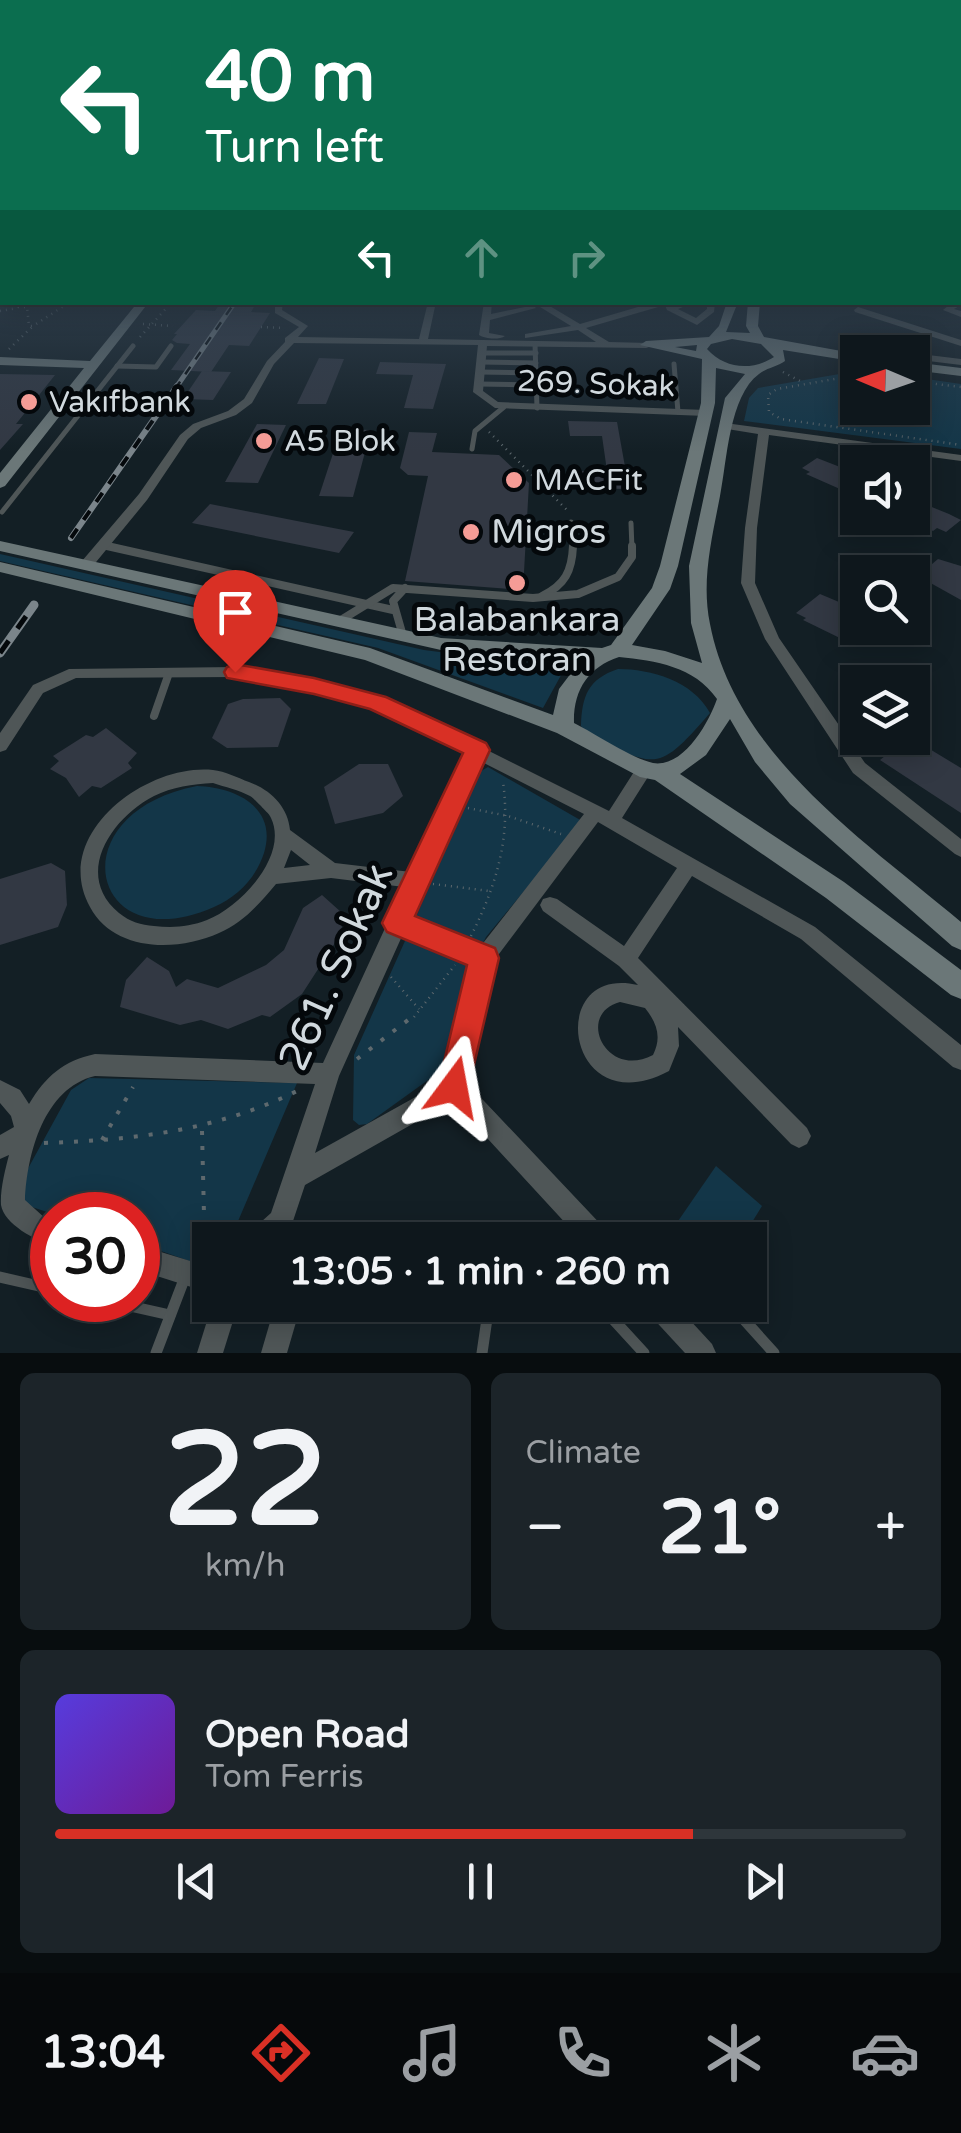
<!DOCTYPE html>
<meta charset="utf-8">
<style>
:root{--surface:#0e171c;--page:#1c2429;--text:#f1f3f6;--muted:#9b9fa3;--line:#2e363b;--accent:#d93025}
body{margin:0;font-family:"Varela Round",sans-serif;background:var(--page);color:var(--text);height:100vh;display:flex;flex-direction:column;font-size:38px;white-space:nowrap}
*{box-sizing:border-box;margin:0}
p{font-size:32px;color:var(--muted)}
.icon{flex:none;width:55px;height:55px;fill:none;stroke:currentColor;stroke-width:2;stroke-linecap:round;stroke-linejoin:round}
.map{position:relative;height:1353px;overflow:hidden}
.panel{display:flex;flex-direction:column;gap:20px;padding:20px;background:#080d0f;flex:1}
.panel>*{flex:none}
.top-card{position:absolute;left:0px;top:0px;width:962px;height:305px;box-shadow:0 5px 25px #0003,0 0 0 2px var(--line);background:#0b6e4f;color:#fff;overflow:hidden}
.needle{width:65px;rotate:272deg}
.tools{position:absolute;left:840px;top:335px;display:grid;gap:20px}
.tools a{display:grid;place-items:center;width:90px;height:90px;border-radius:0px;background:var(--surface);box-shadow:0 5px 25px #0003,0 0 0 2px var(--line);font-size:50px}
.speed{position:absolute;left:30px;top:1192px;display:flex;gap:20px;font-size:50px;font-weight:700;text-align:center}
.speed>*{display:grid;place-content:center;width:130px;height:130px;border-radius:50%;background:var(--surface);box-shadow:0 5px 25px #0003,0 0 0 2px var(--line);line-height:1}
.speed .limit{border:15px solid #d22;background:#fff;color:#111}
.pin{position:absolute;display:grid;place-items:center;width:85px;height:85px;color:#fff;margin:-102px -42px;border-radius:50% 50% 50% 0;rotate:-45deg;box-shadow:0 0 10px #0007}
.pin .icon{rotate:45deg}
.me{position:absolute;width:110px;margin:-55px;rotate:13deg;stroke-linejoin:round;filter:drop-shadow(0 0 8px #0008)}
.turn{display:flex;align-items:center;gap:35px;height:210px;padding:0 40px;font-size:45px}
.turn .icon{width:130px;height:130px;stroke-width:2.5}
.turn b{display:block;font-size:70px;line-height:85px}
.lanes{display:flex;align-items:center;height:95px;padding:0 40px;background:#0003;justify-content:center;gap:50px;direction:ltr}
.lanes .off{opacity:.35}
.big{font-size:75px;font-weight:800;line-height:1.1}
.panel .tile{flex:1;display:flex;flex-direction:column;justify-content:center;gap:15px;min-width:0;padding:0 35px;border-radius:15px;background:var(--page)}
.panel .dial{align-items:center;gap:0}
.dial b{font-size:130px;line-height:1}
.song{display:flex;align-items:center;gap:30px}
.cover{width:120px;height:120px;border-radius:15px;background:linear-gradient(135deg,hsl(250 70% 55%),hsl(280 70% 35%))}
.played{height:10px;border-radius:5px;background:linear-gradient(90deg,var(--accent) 75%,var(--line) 75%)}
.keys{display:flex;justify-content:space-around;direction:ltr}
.heat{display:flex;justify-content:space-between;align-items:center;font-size:55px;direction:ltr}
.panel .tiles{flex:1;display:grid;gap:20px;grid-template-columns:1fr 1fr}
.tile:last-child{grid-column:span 2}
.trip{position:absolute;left:192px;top:1222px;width:575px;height:100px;border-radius:0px;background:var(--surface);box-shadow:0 5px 25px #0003,0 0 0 2px var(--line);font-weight:800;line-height:100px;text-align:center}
.tabs{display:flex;height:160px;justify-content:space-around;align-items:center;background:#06090b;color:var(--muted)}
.tabs .icon{width:70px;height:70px}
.tabs .selected{color:var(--accent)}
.tabs b{font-size:45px;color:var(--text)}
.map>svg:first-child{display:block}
.green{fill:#133648}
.building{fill:#323843}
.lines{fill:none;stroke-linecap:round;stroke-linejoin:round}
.path-far1{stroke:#5e696e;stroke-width:2.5;stroke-dasharray:1 5;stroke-linecap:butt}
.path{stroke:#5e696e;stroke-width:4;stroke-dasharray:4 11;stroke-linecap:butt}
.lane-far2{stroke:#4f5657;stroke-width:5}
.lane-far1{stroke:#4f5657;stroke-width:8}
.lane{stroke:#4f5657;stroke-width:11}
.street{fill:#4f5657;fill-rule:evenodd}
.secondary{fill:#6b7778;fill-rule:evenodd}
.rail-far2-casing{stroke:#7b858b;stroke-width:5}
.rail-far1-casing{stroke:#7b858b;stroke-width:6}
.rail-casing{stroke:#7b858b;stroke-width:9}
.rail-far2{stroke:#04080b;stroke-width:2.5;stroke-dasharray:9;stroke-linecap:butt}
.rail-far1{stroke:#04080b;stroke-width:4;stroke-dasharray:11;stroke-linecap:butt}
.rail{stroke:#04080b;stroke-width:5;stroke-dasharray:15;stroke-linecap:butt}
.route{fill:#d93025;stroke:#8d1f18;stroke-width:2.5}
.poi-dot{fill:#f59c96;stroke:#04080b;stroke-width:4}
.labels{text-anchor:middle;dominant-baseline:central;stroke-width:10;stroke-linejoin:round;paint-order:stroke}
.far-street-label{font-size:30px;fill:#d1d9de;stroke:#04080b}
.far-poi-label{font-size:30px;fill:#d1d9de;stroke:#04080b;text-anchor:start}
.poi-label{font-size:35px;fill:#d1d9de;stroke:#04080b;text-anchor:start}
.near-street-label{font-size:42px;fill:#d1d9de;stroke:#04080b}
</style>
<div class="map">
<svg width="961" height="1353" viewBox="0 0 961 1353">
<rect width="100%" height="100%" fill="#131f25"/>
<g class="green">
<path d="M857,371L858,408H912L913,377L961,384V449L744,421L749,398L758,388Z"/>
<path d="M0,554L424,650L565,668L543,708L378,648L0,561Z"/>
<path d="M618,669C651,669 693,681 710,713C657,774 657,768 586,734L581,726C582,696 588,679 618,669Z"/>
<path d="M488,767L582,821L486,937L471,967L449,1065L367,1124L359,1125L353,1120L354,1055L481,771Z"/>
<path d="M197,786C235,787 278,807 264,853C256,878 237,897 214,907C90,962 56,813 197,786Z"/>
<path d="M89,1078L297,1083L230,1240H210V1262L198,1264L138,1243V1215H56L26,1205L20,1191L25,1174L71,1090Z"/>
<path d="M716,1166L762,1206L741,1240H665Z"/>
</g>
<g class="building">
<path d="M221,302H257L251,312L270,313L249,346L229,345L211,372L171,370L190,344L177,343L172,340L177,334H174L196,310L215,311Z"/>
<path d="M319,358L344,359L326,404H297Z"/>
<path d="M380,362L446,364L433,409L404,408L413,375L376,374Z"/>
<path d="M202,371L231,372L213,400L183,399Z"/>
<path d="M0,374L55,375L16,424H23L0,450Z"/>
<path d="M568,421L617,422L629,489L575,488L573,471H607L602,436H570Z"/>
<path d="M257,424L286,425L258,483L225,482Z"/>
<path d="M341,429L371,430L353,497L319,496Z"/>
<path d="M409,432L437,433L432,452L499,455L529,483L523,590L405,581L428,476L408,475L400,468Z"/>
<path d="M817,458L858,474V497L806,474L810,472L802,468Z"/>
<path d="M912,499L949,514L961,520L946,532L937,528L933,531L912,521Z"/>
<path d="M210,504L297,521L354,532L339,553L192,523Z"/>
<path d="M938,559L961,566V600L918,576Z"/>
<path d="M820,594L858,610V628H862L846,641L803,620L806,618L796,613Z"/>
<path d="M280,698L291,709L278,747L227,748L212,738L228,704L243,699Z"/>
<path d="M106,728L137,753L128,763L132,768L101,788L92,786L79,797L66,778L50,769L59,761L53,756L86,735L93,737Z"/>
<path d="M904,741L919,750L923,745L961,768V813L880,760Z"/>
<path d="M359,764H388L403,796L383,813L335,824L324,787Z"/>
<path d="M51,863L65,871L67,905L58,927L0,945V879Z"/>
<path d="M322,895L341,912L342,932L302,994L270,1017L262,1015L228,1029L201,1020L180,1025L120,1007L126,980L147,957L169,971L176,987L187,979L218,988L266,965L284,950L303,908Z"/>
</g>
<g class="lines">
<g class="path-far1">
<path d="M18,307H27L29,326H33L70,302"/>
<path d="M0,311L17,308L20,302"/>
<path d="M143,324L173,326"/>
<path d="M261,327L285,328"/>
<path d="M140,337L172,302"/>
<path d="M9,349L32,327"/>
<path d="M783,372L802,382"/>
<path d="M858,375L777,389L768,395L769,412L781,419L961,445"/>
<path d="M912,381L961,387"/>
<path d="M489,432L568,511"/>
<path d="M468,808L508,816L561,834"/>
<path d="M433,884L489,891"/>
<path d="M471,936C496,886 511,838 503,782"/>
<path d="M391,977L419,1009"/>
<path d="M414,1017L455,965"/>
</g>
<g class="path">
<path d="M357,1059L416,1014"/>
<path d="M202,1131L205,1257"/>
<path d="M102,1140L133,1087"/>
<path d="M44,1143C134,1140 215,1131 297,1091"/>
</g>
<g class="lane-far2">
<path d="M535,344L537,408"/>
<path d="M482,353H536"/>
<path d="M481,362L536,363"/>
<path d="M674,364L678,412"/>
<path d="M117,366L156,367L171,346"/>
<path d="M480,372L536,373"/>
<path d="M479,384L536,385"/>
<path d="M472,449L475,431L504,407"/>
<path d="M2,512L133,346"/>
<path d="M571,522L573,549"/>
<path d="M631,523L632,549"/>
<path d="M102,545L118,549"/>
</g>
<g class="lane-far1">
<path d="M107,546L393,610"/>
<path d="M542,596C565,585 572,571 573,546"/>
<path d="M341,620L393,588L533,598L578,594L618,577L632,557V546"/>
<path d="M403,636L393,601L405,588"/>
<path d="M154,716L169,673"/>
</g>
<g class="lane">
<path d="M504,1240L506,1235L521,1231L539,1240"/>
<path d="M0,1277L52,1289"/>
<path d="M103,1300L170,1315"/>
<path d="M600,1305L644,1353"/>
<path d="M739,1314L774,1353"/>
<path d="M156,1353L185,1277"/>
<path d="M482,1353L489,1305"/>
</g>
<g class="street">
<rect x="960" y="287" width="1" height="5"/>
<path d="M960,299L961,305L954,309L961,311V317L943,310L953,302H960Z"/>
<path d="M275,302H283L282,310L308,326L298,337L419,339L428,302H436L428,339L596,342L578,330L525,338V334L571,326L532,302H543L580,324L655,302H695L678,309L696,318L707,309V302H715L714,312L697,325L667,310L665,305L586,328L609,342L649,343V347L646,348L487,346L483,391L498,402L706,410L711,413L706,416L495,408L473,392L478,345L294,343L274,364L252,403L236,415L201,428L188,439L147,500L92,567H82L80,564L82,561L139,494L180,435L193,424L228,411L244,399L267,361L285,342V338L299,327L275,313Z"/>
<path d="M484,302H492L491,314L525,307L519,302H529L536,308L490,320L489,333L505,336C499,340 485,339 479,335Z"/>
<path d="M858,307L961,340V346L855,312L854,310Z"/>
<path d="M912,353L961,359V365L912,359Z"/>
<path d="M725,423L961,455V461L769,435L757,528L755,583L779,638L865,763L961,839V857L955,854L853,773L765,639L741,583L745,528L758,434L721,428V424Z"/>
<path d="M235,667L340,686L382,699L474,744L483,745L485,749L609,811L639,764H651L653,769L622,818L815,927L961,1045V1070L953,1067L801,939L692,876L638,958L807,1128L811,1136L807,1144L799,1148L791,1144L678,1027L679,1046L669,1071C565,1126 544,963 638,985L619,966L543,911L540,905L543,899L550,897L557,899L624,946L677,868L598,822L493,962L467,1083L607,1231L610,1240H581L453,1101L305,1185L293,1221L300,1240H248L251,1231L271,1213L315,1084L95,1076C44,1088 27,1154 25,1200L46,1219L52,1221V1245C36,1241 4,1224 1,1205C0,1190 5,1170 9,1155L0,1159V1135L14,1127L11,1116L0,1103V1080L20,1090L29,1104C46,1076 63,1061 95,1054L323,1063L404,887L331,878L276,884C259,904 243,923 219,933C177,952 114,952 90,907C50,835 146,763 213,770C225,771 238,778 249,782C271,790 288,807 290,830L335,863L411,872L466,755L372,707L339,696L235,677L76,678L43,693L6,750L0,752V733L33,685L69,669ZM480,761L584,814L480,947L409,919ZM213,783C225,787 239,790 250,796C254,798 257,803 261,806C264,810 269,813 271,818C289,856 240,907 207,920C189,927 173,928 154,926C141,925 130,922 119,913C73,875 111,818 154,796C172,787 193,784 213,783ZM291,850L310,865L284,868ZM403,934L473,963L446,1080L315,1153L339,1076ZM620,1002L645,1008C657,1023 662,1037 653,1055C606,1080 575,1014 620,1002Z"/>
<path d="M138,1245L210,1267V1293L138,1270Z"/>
<path d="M212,1305H238L223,1353H197Z"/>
<path d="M275,1305H301L287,1353H261Z"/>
<path d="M645,1305H676L712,1344L716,1353H685L649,1314Z"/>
</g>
<g class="secondary">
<rect x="0" y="262" width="2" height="4"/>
<path d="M138,302H149L5,486L0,488V473L84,368L0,365V357L90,361Z"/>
<path d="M727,302H738L726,332L750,333L746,326L748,302H760L758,326L764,337L858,354V362L783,350L785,361C777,367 766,368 759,374C729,396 727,461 720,496C712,538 701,581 710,624C735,755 865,841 961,922V950L952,946L790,804L755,762L730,719L706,755L680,774L844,882L961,970V999L951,995L826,898L655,780L640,777L557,733L365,660L0,572V562L370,648L553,715L559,689L581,660L441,650L0,551V541L441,638L602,648L611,645L652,588L660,566L701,403L702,359L640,345L646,341L709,337L719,326ZM732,339L761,344L774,357C752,371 725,369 707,349L711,344ZM697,345L696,351L675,347ZM716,368L745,374L725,398L689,566L691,623L702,663L665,651L632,645L670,589L678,566L715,403ZM619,657C656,661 694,666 717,699C709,722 684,768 653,763C631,758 596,734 574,723C573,691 588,667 619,657Z"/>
<path d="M912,362L961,368V376L912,370Z"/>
</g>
<g class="rail-far2-casing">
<path id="rail-far2" d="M175,389L235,302"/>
</g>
<g class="rail-far1-casing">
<path id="rail-far1" d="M71,538L177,386"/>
</g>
<g class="rail-casing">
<path id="rail" d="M0,653L34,605"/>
</g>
<use href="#rail-far2" class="rail-far2"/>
<use href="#rail-far1" class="rail-far1"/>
<use href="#rail" class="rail"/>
</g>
<linearGradient id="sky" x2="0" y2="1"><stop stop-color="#0a1114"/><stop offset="0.58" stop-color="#334251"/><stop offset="1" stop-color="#334251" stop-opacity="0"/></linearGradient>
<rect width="961" height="452" fill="url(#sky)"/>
<path class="route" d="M235,664L314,678L386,697L486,743L490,750L415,916L495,948L499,958L466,1099L454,1104L443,1099L438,1087L467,965L387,932L382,923L463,753L370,709L314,694L227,678L224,672L227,667Z"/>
<g class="poi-dot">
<circle cx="29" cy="402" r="10"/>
<circle cx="264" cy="441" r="10"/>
<circle cx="514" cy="480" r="10"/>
<circle cx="471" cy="532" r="10"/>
<circle cx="517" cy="583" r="10"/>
</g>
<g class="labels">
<g class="far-street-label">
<text transform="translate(596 384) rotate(2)">269. Sokak</text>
</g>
<g class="far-poi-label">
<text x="49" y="402">Vakıfbank</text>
<text x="284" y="441">A5 Blok</text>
<text x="534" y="480">MACFit</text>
</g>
<g class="poi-label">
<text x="491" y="532">Migros</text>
<text x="517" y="620" text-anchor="middle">Balabankara<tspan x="517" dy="40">Restoran</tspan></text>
</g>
<g class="near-street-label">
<text transform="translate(336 967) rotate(-66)">261. Sokak</text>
</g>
</g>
</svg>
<div class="tools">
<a><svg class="needle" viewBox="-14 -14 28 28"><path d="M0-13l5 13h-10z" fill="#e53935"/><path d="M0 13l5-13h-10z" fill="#9b9fa3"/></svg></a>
<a><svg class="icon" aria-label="sound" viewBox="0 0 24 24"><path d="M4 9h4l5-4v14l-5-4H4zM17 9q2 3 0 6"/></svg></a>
<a><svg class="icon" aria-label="search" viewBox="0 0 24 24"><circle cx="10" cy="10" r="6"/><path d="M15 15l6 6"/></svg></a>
<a><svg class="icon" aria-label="layers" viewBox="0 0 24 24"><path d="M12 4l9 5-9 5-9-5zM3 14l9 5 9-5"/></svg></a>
</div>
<div class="speed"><div class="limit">30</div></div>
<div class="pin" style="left:235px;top:672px;background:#d93025"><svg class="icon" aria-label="arrive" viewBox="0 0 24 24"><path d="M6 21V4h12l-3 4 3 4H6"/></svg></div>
<svg class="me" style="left:454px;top:1087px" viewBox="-20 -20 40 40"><path d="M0-17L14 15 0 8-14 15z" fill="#d93025" stroke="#fff" stroke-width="4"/></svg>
<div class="trip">13:05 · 1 min · 260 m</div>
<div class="top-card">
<div class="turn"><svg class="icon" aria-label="left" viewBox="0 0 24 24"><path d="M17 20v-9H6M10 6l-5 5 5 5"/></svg><div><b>40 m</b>Turn left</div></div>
<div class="lanes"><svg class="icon" aria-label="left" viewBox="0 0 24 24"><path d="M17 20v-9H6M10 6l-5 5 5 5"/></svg><svg class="icon off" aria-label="ahead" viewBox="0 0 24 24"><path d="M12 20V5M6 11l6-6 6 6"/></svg><svg class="icon off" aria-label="right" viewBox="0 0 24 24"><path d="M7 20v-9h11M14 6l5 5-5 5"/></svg></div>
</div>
</div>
<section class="panel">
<div class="tiles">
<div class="tile dial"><b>22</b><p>km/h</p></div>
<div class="tile"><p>Climate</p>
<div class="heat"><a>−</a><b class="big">21°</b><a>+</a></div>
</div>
<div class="tile">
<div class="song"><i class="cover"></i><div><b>Open Road</b><p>Tom Ferris</p></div></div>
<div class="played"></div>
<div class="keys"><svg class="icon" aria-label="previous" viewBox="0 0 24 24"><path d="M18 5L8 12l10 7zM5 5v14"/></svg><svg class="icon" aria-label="pause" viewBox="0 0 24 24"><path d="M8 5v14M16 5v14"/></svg><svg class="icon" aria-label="next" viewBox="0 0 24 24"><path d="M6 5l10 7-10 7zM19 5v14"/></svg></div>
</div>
</div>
</section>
<nav class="tabs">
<b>13:04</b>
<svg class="icon selected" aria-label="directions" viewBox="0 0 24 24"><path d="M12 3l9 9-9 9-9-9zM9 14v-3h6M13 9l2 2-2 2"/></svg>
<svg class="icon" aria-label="music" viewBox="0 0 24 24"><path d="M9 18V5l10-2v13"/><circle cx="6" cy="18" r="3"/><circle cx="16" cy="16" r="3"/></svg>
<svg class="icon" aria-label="phone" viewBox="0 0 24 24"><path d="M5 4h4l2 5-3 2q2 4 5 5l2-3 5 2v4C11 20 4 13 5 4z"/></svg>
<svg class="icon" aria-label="climate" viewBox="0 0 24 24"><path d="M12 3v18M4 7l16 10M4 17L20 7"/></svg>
<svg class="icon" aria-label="car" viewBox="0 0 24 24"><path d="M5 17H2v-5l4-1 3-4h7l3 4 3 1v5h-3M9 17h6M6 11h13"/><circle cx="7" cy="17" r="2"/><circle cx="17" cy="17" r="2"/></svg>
</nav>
